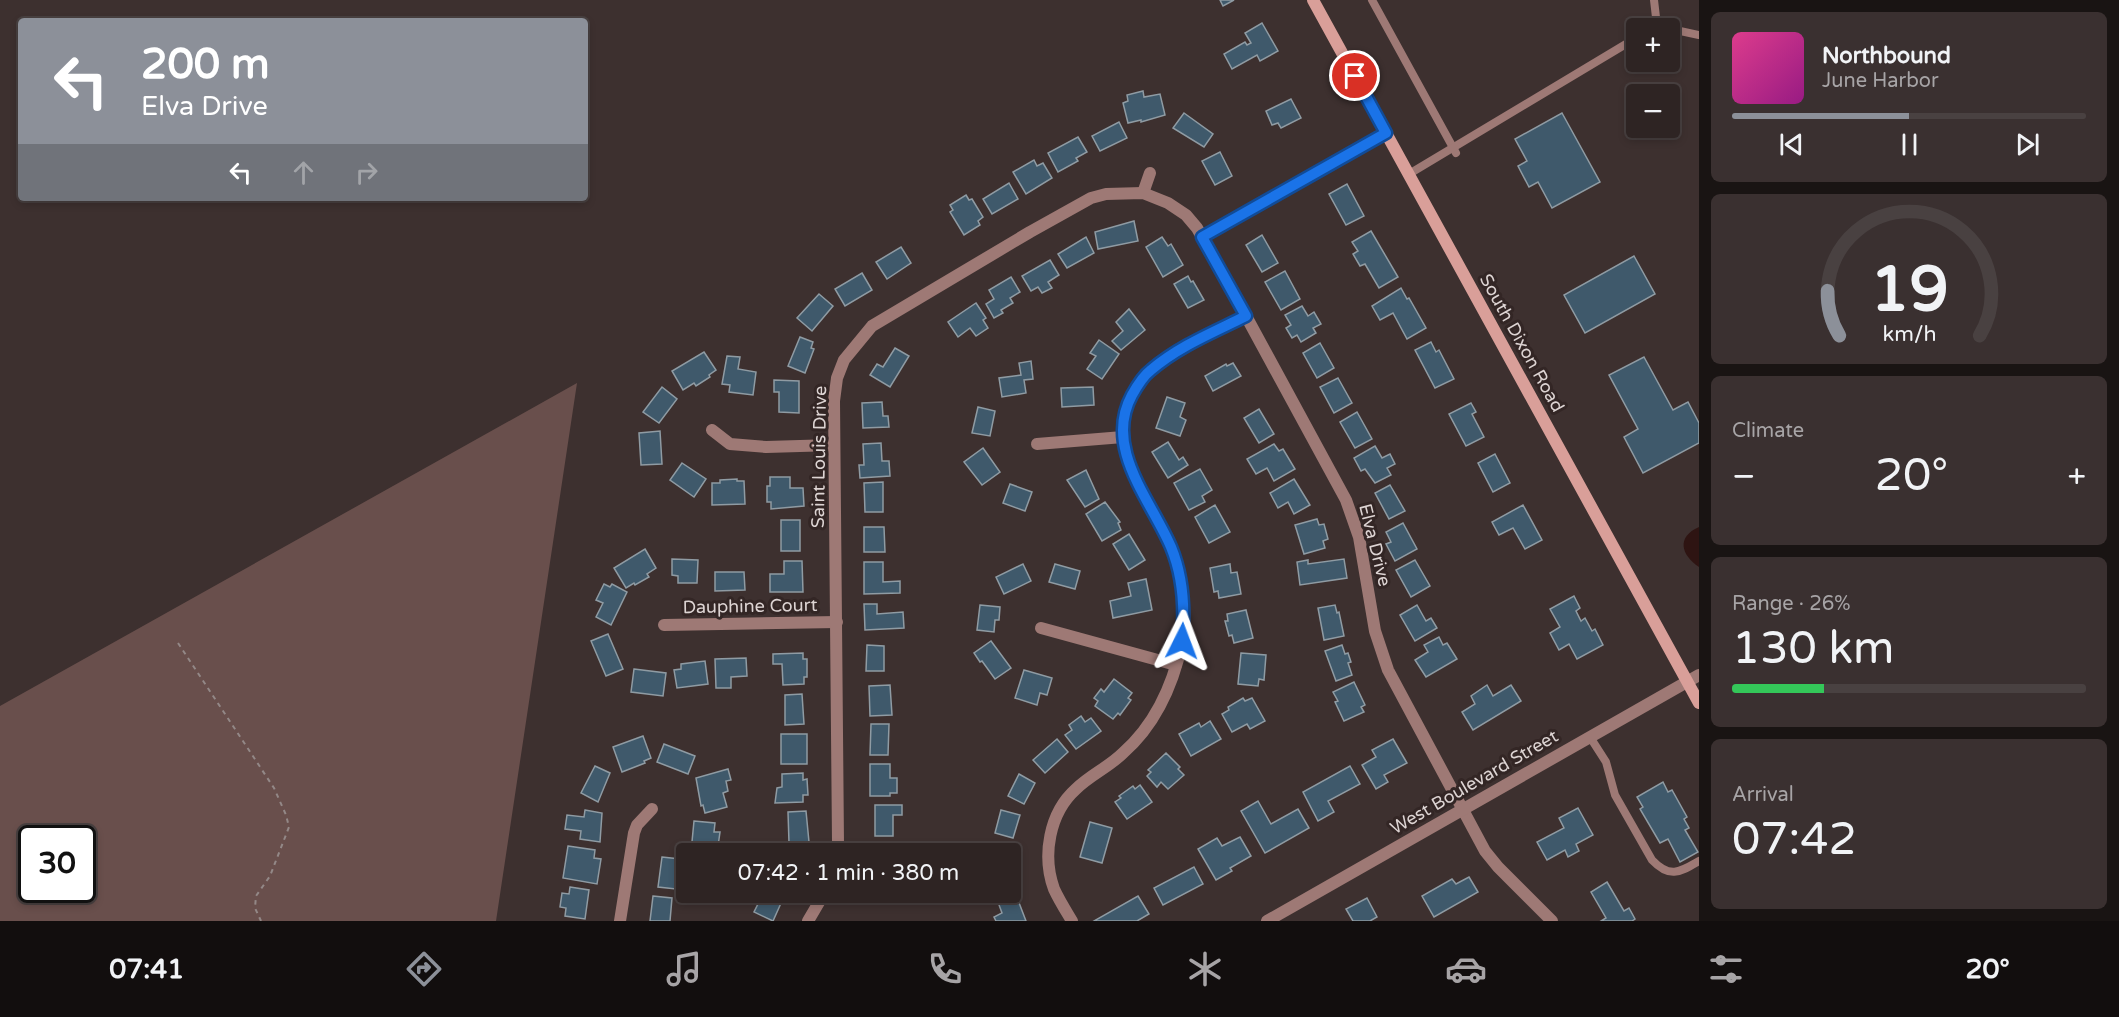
<!DOCTYPE html>
<meta charset="utf-8">
<style>
:root{--surface:#2e2423;--page:#3a3030;--text:#f1f3f6;--muted:#a7a4a6;--line:#494141;--accent:#8c9099}
body{margin:0;font-family:"Varela Round",sans-serif;background:var(--page);color:var(--text);height:100vh;display:flex;flex-direction:column;font-size:22px;white-space:nowrap}
*{box-sizing:border-box;margin:0}
p{font-size:20px;color:var(--muted)}
.icon{flex:none;width:33px;height:33px;fill:none;stroke:currentColor;stroke-width:2;stroke-linecap:round;stroke-linejoin:round}
.map{position:relative;flex:1;overflow:hidden}
.details{display:flex;flex-direction:column;gap:12px;padding:12px;background:#191413;width:420px}
.details>*{flex:none}
.top-card{position:absolute;left:18px;top:18px;width:570px;height:183px;border-radius:6px;box-shadow:0 3px 9px #0003,0 0 0 2px var(--line);background:#8c9099;color:#fff;overflow:hidden}
.controls{position:absolute;left:1626px;top:18px;display:grid;gap:12px}
.controls a{display:grid;place-items:center;width:54px;height:54px;border-radius:6px;background:var(--surface);box-shadow:0 3px 9px #0003,0 0 0 2px var(--line);font-size:30px}
.speed{position:absolute;left:18px;top:825px;display:flex;gap:12px;font-size:30px;font-weight:700;text-align:center}
.speed>*{display:grid;place-content:center;width:78px;height:78px;border-radius:50%;background:var(--surface);box-shadow:0 3px 9px #0003,0 0 0 2px var(--line);line-height:1}
.speed .limit{border:3px solid #111;border-radius:9px;background:#fff;color:#111}
.pin{position:absolute;display:grid;place-items:center;width:51px;height:51px;color:#fff;margin:-26px;border:3px solid #fff;border-radius:50%;box-shadow:0 2px 6px #0007}
.me{position:absolute;width:66px;margin:-33px;rotate:3deg;stroke-linejoin:round;filter:drop-shadow(0 0 4px #0008)}
.turn{display:flex;align-items:center;gap:21px;height:126px;padding:0 24px;font-size:27px}
.turn .icon{width:78px;height:78px;stroke-width:2.5}
.turn b{display:block;font-size:42px;line-height:51px}
.lanes{display:flex;align-items:center;height:57px;padding:0 24px;background:#0003;justify-content:center;gap:30px;direction:ltr}
.lanes .off{opacity:.35}
.big{font-size:45px;font-weight:600;line-height:1.1}
.details .tile{flex:1;display:flex;flex-direction:column;justify-content:center;gap:9px;min-width:0;padding:0 21px;border-radius:9px;background:var(--page)}
.details .dial{align-items:center;gap:0}
.dial svg{height:156px;overflow:visible;fill:none;stroke:var(--line);stroke-width:7;stroke-linecap:round;text-anchor:middle}
.dial text{fill:var(--text);stroke:none}
.song{display:flex;align-items:center;gap:18px}
.cover{width:72px;height:72px;border-radius:9px;background:linear-gradient(135deg,hsl(330 70% 55%),hsl(310 70% 35%))}
.played{height:6px;border-radius:3px;background:linear-gradient(90deg,var(--accent) 50%,var(--line) 50%)}
.keys{display:flex;justify-content:space-around;direction:ltr}
.heat{display:flex;justify-content:space-between;align-items:center;font-size:33px;direction:ltr}
.charge{height:9px;border-radius:4px;background:linear-gradient(90deg,#34c759 26%,var(--line) 0)}
.trip{position:absolute;left:676px;top:843px;width:345px;height:60px;border-radius:6px;background:var(--surface);box-shadow:0 3px 9px #0003,0 0 0 2px var(--line);font-weight:600;line-height:60px;text-align:center}
.tabs{display:flex;height:96px;justify-content:space-around;align-items:center;background:#120e0e;color:var(--muted)}
.tabs .icon{width:42px;height:42px}
.tabs .selected{color:var(--accent)}
.tabs b{font-size:27px;color:var(--text)}
main{display:flex;flex:1;min-height:0}
.map>svg:first-child{display:block}
.green{fill:#694f4c;fill-rule:evenodd}
.water{fill:#2e1412}
.building{fill:#3f596b;stroke:#8f9ba3;stroke-width:1.5}
.lines{fill:none;stroke-linecap:round;stroke-linejoin:round}
.path{stroke:#938887;stroke-width:2;stroke-dasharray:4.5 4.5;stroke-linecap:butt}
.service{stroke:#9e7975;stroke-width:8}
.minor{stroke:#9e7975;stroke-width:12}
.secondary{stroke:#d99f99;stroke-width:12}
.route-casing{stroke:#114b97;stroke-width:15}
.route{stroke:#1a73e8;stroke-width:10}
.labels{text-anchor:middle;dominant-baseline:central;stroke-width:6;stroke-linejoin:round;paint-order:stroke}
.street-label{font-size:18px;fill:#ddd4d3;stroke:#332625}
</style>
<main>
<div class="map">
<svg width="1699" height="921" viewBox="0 0 1699 921">
<rect width="100%" height="100%" fill="#3d302f"/>
<path class="green" d="M577,383L496,921H0V706ZM32,838H82V890H32Z"/>
<path class="water" d="M1699,527V567C1681,555 1676,537 1699,527Z"/>
<g class="building">
<path d="M1220,0H1234L1223,6Z"/>
<path d="M1262,23L1278,51L1260,61L1257,55L1232,69L1224,54L1245,42L1247,45L1251,43L1245,33Z"/>
<path d="M1143,91L1144,97L1160,94L1165,115L1141,122V120L1128,123L1123,103L1128,101L1127,95Z"/>
<path d="M1291,99L1301,118L1281,128L1278,123L1272,125L1266,111Z"/>
<path d="M1184,113L1213,134L1204,147L1173,128Z"/>
<path d="M1562,113L1600,182L1552,208L1538,182L1529,187L1518,166L1527,161L1515,139Z"/>
<path d="M1119,122L1127,138L1100,151L1092,136Z"/>
<path d="M1078,137L1087,152L1076,158L1078,161L1058,172L1048,153Z"/>
<path d="M1220,152L1232,176L1215,185L1202,161Z"/>
<path d="M1034,160L1037,166L1043,163L1052,178L1026,194L1013,172Z"/>
<path d="M1009,183L1018,199L992,214L983,199Z"/>
<path d="M1347,184L1364,216L1346,225L1329,194Z"/>
<path d="M966,195L969,200L972,199L983,217L978,221L980,225L964,235L950,212L953,210L950,205Z"/>
<path d="M1134,221L1138,241L1098,249L1095,232Z"/>
<path d="M1371,231L1398,277L1379,288L1365,264L1360,266L1353,254L1358,251L1352,242Z"/>
<path d="M1262,235L1278,263L1262,272L1246,245Z"/>
<path d="M1086,237L1094,253L1067,268L1058,254Z"/>
<path d="M1162,237L1168,246L1171,244L1183,265L1163,277L1146,247Z"/>
<path d="M901,247L911,263L887,279L876,262Z"/>
<path d="M1634,256L1655,294L1585,333L1564,295Z"/>
<path d="M1050,260L1059,275L1048,282L1052,288L1042,293L1038,287L1031,291L1022,276Z"/>
<path d="M1285,271L1300,299L1281,310L1265,282Z"/>
<path d="M862,273L872,290L845,306L835,289Z"/>
<path d="M1188,276L1191,282L1193,281L1204,300L1188,308L1174,284Z"/>
<path d="M1011,277L1020,292L1010,298L1013,303L1001,310L1003,313L994,318L986,304L994,299L989,290Z"/>
<path d="M1401,288L1407,299L1409,298L1426,328L1407,339L1393,313L1380,320L1372,306Z"/>
<path d="M819,294L833,306L812,331L797,318Z"/>
<path d="M976,303L986,318L983,320L988,328L976,336L970,328L958,337L948,322Z"/>
<path d="M1302,306L1308,316L1314,312L1321,324L1313,328L1316,333L1301,342L1297,335L1292,338L1286,328L1291,325L1285,315Z"/>
<path d="M1129,309L1145,330L1121,350L1112,341L1123,331L1116,322Z"/>
<path d="M800,337L813,342L811,348L814,349L805,373L788,366Z"/>
<path d="M1099,340L1119,354L1102,379L1087,369L1096,356L1090,353Z"/>
<path d="M1431,342L1436,352L1439,350L1454,379L1435,388L1415,350Z"/>
<path d="M1320,343L1334,368L1317,378L1303,353Z"/>
<path d="M895,348L909,356L890,387L870,375L877,364L883,367Z"/>
<path d="M704,352L716,370L709,375L710,377L696,386L694,383L683,390L672,371Z"/>
<path d="M727,356L740,357L738,369L756,372L753,395L729,392L730,385L722,384Z"/>
<path d="M1644,357L1673,410L1688,402L1699,423V443L1643,473L1624,437L1638,429L1609,375Z"/>
<path d="M1031,361L1033,379L1024,380L1026,393L1002,397L999,378L1021,375L1019,363Z"/>
<path d="M1233,363L1241,376L1213,391L1205,376L1226,364L1227,366Z"/>
<path d="M1338,378L1352,403L1334,413L1320,387Z"/>
<path d="M774,380L799,381V413L779,412V392H774Z"/>
<path d="M662,387L677,399L659,423L643,412Z"/>
<path d="M1093,387L1094,405L1062,407L1061,388Z"/>
<path d="M1167,397L1185,403L1180,417L1186,420L1180,436L1156,428Z"/>
<path d="M882,402L883,416H888L889,427L863,428L862,403Z"/>
<path d="M1471,403L1476,412L1472,414L1484,437L1466,446L1449,414Z"/>
<path d="M978,407L995,411L990,436L972,433Z"/>
<path d="M1259,409L1274,434L1259,443L1244,418Z"/>
<path d="M1357,412L1372,439L1355,448L1340,422Z"/>
<path d="M660,431L662,464L641,465L639,433Z"/>
<path d="M1168,442L1179,460L1183,457L1188,465L1168,478L1152,452Z"/>
<path d="M881,443L882,461H889L890,476L860,478L859,465H864L863,444Z"/>
<path d="M1274,444L1279,451L1283,449L1295,469L1274,481L1267,468L1256,474L1247,459Z"/>
<path d="M1375,446L1382,458L1390,454L1395,464L1387,468L1391,475L1375,483L1365,469L1361,471L1354,458Z"/>
<path d="M983,448L1000,472L982,485L964,462Z"/>
<path d="M1495,454L1510,483L1493,492L1478,463Z"/>
<path d="M682,463L706,479L694,497L670,480Z"/>
<path d="M1200,469L1212,490L1202,496L1205,502L1189,510L1174,483Z"/>
<path d="M1086,470L1099,499L1085,507L1067,480Z"/>
<path d="M770,477H790V488H803L804,506L771,509V502H767V486H770Z"/>
<path d="M737,479V481H744L745,504L712,505V483H720V480Z"/>
<path d="M1294,479L1310,505L1294,514L1288,502L1278,508L1270,493Z"/>
<path d="M883,482V512H865L864,483Z"/>
<path d="M1010,484L1032,492L1025,511L1003,503Z"/>
<path d="M1390,485L1405,511L1389,519L1375,493Z"/>
<path d="M1105,502L1120,522L1118,523L1121,530L1102,541L1086,514Z"/>
<path d="M1215,505L1230,532L1209,543L1195,517Z"/>
<path d="M1523,505L1542,540L1525,549L1513,528L1499,535L1492,522Z"/>
<path d="M1317,519L1319,525L1324,524L1328,539L1323,541L1325,548L1304,554L1295,525Z"/>
<rect x="781" y="520" width="19" height="31"/>
<path d="M1403,523L1417,549L1395,561L1386,544L1391,542L1386,532Z"/>
<path d="M864,527H884L885,552H864Z"/>
<path d="M1129,534L1145,560L1129,570L1113,544Z"/>
<path d="M645,549L656,568L647,574L649,577L635,585L634,583L626,588L614,568Z"/>
<path d="M672,559L698,560L697,583H678V576L672,575Z"/>
<path d="M1344,559L1347,578L1300,585L1297,562L1308,560V564Z"/>
<path d="M1415,560L1430,586L1411,597L1396,570Z"/>
<path d="M784,561H802L803,592H770V574H784Z"/>
<path d="M864,562H883V582L900,581V593L864,594Z"/>
<path d="M1023,564L1031,581L1004,594L996,577Z"/>
<path d="M1055,564L1080,571L1075,589L1049,582Z"/>
<path d="M1230,564L1231,573L1237,572L1241,594L1219,598L1218,591L1214,592L1210,568Z"/>
<path d="M715,572H744L745,590L715,591Z"/>
<path d="M1146,579L1152,610L1113,618L1110,601L1131,596L1128,583Z"/>
<path d="M604,584L610,587L612,584L627,592L611,625L596,617L603,603L596,600Z"/>
<path d="M1574,596L1580,608L1576,611L1581,621L1585,618L1592,631L1595,629L1603,645L1577,659L1569,644L1559,650L1550,633L1560,627L1550,609Z"/>
<path d="M864,604H877V614L903,612L904,628L865,630Z"/>
<path d="M980,605L1000,607L999,620H995L994,632L977,630Z"/>
<path d="M1335,605L1337,613L1339,612L1344,636L1324,640L1318,608Z"/>
<path d="M1417,605L1426,621L1431,618L1437,628L1415,641L1400,615Z"/>
<path d="M1246,610L1253,638L1234,643L1232,635L1229,636L1225,621H1228L1227,614Z"/>
<path d="M608,634L623,669L606,676L591,641Z"/>
<path d="M1439,637L1443,645L1447,643L1457,659L1426,677L1415,660L1428,652L1424,645Z"/>
<path d="M991,641L1011,668L995,679L982,661L980,662L974,653Z"/>
<path d="M867,645L884,646V671H866Z"/>
<path d="M1342,645L1345,654L1348,653L1351,662L1348,663L1352,675L1336,681L1325,651Z"/>
<path d="M803,653V659H807V677H804V684L783,685L782,664H773V654Z"/>
<path d="M1241,653L1266,655L1264,680L1259,679L1258,686L1238,684Z"/>
<path d="M746,658L747,676L731,677V688H716L715,659Z"/>
<path d="M705,661L708,684L677,688L674,670L681,669V664Z"/>
<path d="M634,669L666,673L663,696L631,692Z"/>
<path d="M1024,670L1052,678L1047,695L1040,693L1037,705L1015,698Z"/>
<path d="M1114,679L1132,693L1128,698L1131,700L1120,715L1118,713L1113,719L1095,706L1098,701L1094,698L1101,689L1104,692Z"/>
<path d="M1354,682L1365,705L1361,707L1364,712L1344,721L1335,702L1338,701L1333,692Z"/>
<path d="M890,685L892,715L870,716L869,686Z"/>
<path d="M1487,685L1493,696L1511,685L1521,701L1473,730L1462,712L1475,704L1471,696Z"/>
<path d="M802,694L804,724L785,725V695Z"/>
<path d="M1243,698L1245,701L1252,698L1265,721L1250,729L1247,724L1232,732L1222,714L1229,710L1228,707Z"/>
<path d="M1081,716L1085,722L1091,718L1101,731L1076,749L1065,735L1072,730L1069,725Z"/>
<path d="M1210,721L1221,739L1191,756L1179,734L1199,723L1201,727Z"/>
<path d="M871,724H889L888,755H870Z"/>
<rect x="781" y="734" width="26" height="30"/>
<path d="M643,736L651,758L644,761L645,763L622,772L613,747Z"/>
<path d="M1057,739L1068,752L1045,773L1033,760Z"/>
<path d="M1393,739L1407,763L1384,775L1388,782L1376,789L1362,765L1376,757L1372,750Z"/>
<path d="M664,744L695,756L688,774L657,762Z"/>
<path d="M1166,753L1180,767L1178,769L1184,775L1168,789L1161,782L1157,787L1147,776L1151,772L1148,770Z"/>
<path d="M870,764H890V778H897V793H890V796H870Z"/>
<path d="M595,766L610,773L598,802L581,793Z"/>
<path d="M1350,766L1360,784L1328,801L1334,812L1318,821L1303,792Z"/>
<path d="M728,769L731,780L726,781L728,791L723,793L727,807L705,813L703,805L701,806L696,778Z"/>
<path d="M803,773V780L807,779L808,795H803V802L775,803L777,788L782,787V774Z"/>
<path d="M1019,774L1035,783L1024,804L1008,796Z"/>
<path d="M1663,782L1668,792L1672,790L1687,817L1684,819L1689,828L1685,830L1698,852L1680,862L1668,839L1660,843L1640,809L1643,807L1637,797Z"/>
<path d="M1140,785L1152,802L1127,819L1115,802L1121,798L1119,796L1133,786L1135,789Z"/>
<path d="M1258,801L1271,824L1298,809L1309,828L1265,853L1241,811Z"/>
<path d="M875,805H902V815H893V836H875Z"/>
<path d="M1578,808L1593,835L1576,844L1579,851L1568,857L1565,850L1547,860L1537,842L1564,828L1559,818Z"/>
<path d="M585,810L602,813L600,842L580,839L581,831L565,829L567,815L584,817Z"/>
<path d="M1001,810L1020,815L1013,838L995,833Z"/>
<path d="M806,811L809,842L789,843L788,812Z"/>
<path d="M694,821L715,823L714,832H720L718,846H711L710,854L691,852Z"/>
<path d="M1090,822L1112,828L1102,863L1080,857Z"/>
<path d="M1240,837L1251,856L1230,868L1232,871L1216,880L1198,849L1217,838L1222,846Z"/>
<path d="M568,846L595,850L594,858L601,859L597,884L563,878Z"/>
<path d="M981,847L1013,850L1011,868V854H980Z"/>
<path d="M662,857L680,859L676,889L658,887Z"/>
<path d="M1194,867L1203,884L1163,905L1154,888Z"/>
<path d="M1469,877L1478,892L1434,917L1422,896L1452,879L1456,884Z"/>
<path d="M1607,882L1624,911L1629,908L1635,919L1632,921H1601L1606,918L1591,892Z"/>
<path d="M570,887L589,890L585,919L565,916L566,908L560,907L562,893L569,894Z"/>
<path d="M1013,887L1026,921H996L994,917L1002,913L995,894L1011,892V888Z"/>
<path d="M764,892H786L773,921L754,912Z"/>
<path d="M653,896L672,898L670,921H650Z"/>
<path d="M1138,896L1149,914L1137,921H1094Z"/>
<path d="M1367,898L1377,917L1370,921H1353L1346,909Z"/>
</g>
<g class="lines">
<path class="path" d="M178,643L274,788L286,815L289,827L270,876L256,896L255,908L261,921"/>
<g class="service">
<path d="M1372,0L1456,153"/>
<path d="M1654,0L1657,26L1654,28"/>
<path d="M1657,26L1699,35"/>
<path d="M1409,174L1636,38"/>
<path d="M1590,737L1606,762L1615,795L1652,860C1670,879 1680,872 1699,861"/>
</g>
<g class="minor">
<path d="M1143,193L1150,173"/>
<path d="M1202,237L1386,133"/>
<path d="M712,430L730,444L766,447L834,445"/>
<path d="M1037,444L1123,437"/>
<path d="M664,625L837,622"/>
<path d="M1041,628L1176,665"/>
<path d="M836,854L838,843L834,401L837,378L844,360L872,326L1030,232L1091,198L1106,194L1143,193L1168,203L1186,215L1197,228L1246,316L1346,500L1359,537L1375,631L1388,670L1485,851L1498,867L1552,921"/>
<path d="M620,921L634,833L637,825L652,809"/>
<path d="M808,921L825,892"/>
<path d="M1072,921C1066,911 1059,900 1054,889C1042,856 1049,813 1076,789C1090,775 1109,767 1123,753C1156,724 1173,685 1182,643C1188,614 1182,578 1172,549C1154,500 1102,450 1132,394C1137,385 1143,376 1151,369C1180,347 1214,332 1246,316"/>
<path d="M1267,921L1699,675"/>
</g>
<path class="secondary" d="M1313,0L1699,703"/>
</g>
<g class="lines">
<g class="route-casing">
<path id="route" d="M1182,641C1185,610 1183,576 1171,547C1151,500 1103,448 1132,395C1137,386 1143,376 1151,370C1179,346 1214,332 1246,316L1202,237L1386,133L1355,76"/>
</g>
<use href="#route" class="route"/>
</g>
<g class="labels">
<g class="street-label">
<text transform="translate(1522 343) rotate(61)">South Dixon Road</text>
<text transform="translate(819 457) rotate(-89)">Saint Louis Drive</text>
<text transform="translate(1375 545) rotate(76)">Elva Drive</text>
<text transform="translate(750 606) rotate(-1)">Dauphine Court</text>
<text transform="translate(1474 782) rotate(-30)">West Boulevard Street</text>
</g>
</g>
</svg>
<div class="controls">
<a>+</a>
<a>−</a>
</div>
<div class="speed"><div class="limit">30</div></div>
<div class="pin" style="left:1355px;top:76px;background:#d93025"><svg class="icon" aria-label="arrive" viewBox="0 0 24 24"><path d="M6 21V4h12l-3 4 3 4H6"/></svg></div>
<svg class="me" style="left:1182px;top:641px" viewBox="-20 -20 40 40"><path d="M0-17L14 15 0 8-14 15z" fill="#1a73e8" stroke="#fff" stroke-width="4"/></svg>
<div class="trip">07:42 · 1 min · 380 m</div>
<div class="top-card">
<div class="turn"><svg class="icon" aria-label="left" viewBox="0 0 24 24"><path d="M17 20v-9H6M10 6l-5 5 5 5"/></svg><div><b>200 m</b>Elva Drive</div></div>
<div class="lanes"><svg class="icon" aria-label="left" viewBox="0 0 24 24"><path d="M17 20v-9H6M10 6l-5 5 5 5"/></svg><svg class="icon off" aria-label="ahead" viewBox="0 0 24 24"><path d="M12 20V5M6 11l6-6 6 6"/></svg><svg class="icon off" aria-label="right" viewBox="0 0 24 24"><path d="M7 20v-9h11M14 6l5 5-5 5"/></svg></div>
</div>
</div>
<section class="details">
<div class="tile">
<div class="song"><i class="cover"></i><div><b>Northbound</b><p>June Harbor</p></div></div>
<div class="played"></div>
<div class="keys"><svg class="icon" aria-label="previous" viewBox="0 0 24 24"><path d="M18 5L8 12l10 7zM5 5v14"/></svg><svg class="icon" aria-label="pause" viewBox="0 0 24 24"><path d="M8 5v14M16 5v14"/></svg><svg class="icon" aria-label="next" viewBox="0 0 24 24"><path d="M6 5l10 7-10 7zM19 5v14"/></svg></div>
</div>
<div class="tile dial"><svg viewBox="0 0 100 80">
<path d="M14 69A42 42 0 1 1 86 69"/>
<path d="M14 69A42 42 0 0 1 8 46" stroke="#8c9099"/>
<text x="50" y="56" font-size="32" font-weight="700">19</text>
<text x="50" y="72" font-size="11">km/h</text>
</svg></div>
<div class="tile"><p>Climate</p>
<div class="heat"><a>−</a><b class="big">20°</b><a>+</a></div>
</div>
<div class="tile"><p>Range · 26%</p><b class="big">130 km</b><div class="charge"></div></div>
<div class="tile"><p>Arrival</p><b class="big">07:42</b></div>
</section>
</main>
<nav class="tabs">
<b>07:41</b>
<svg class="icon selected" aria-label="directions" viewBox="0 0 24 24"><path d="M12 3l9 9-9 9-9-9zM9 14v-3h6M13 9l2 2-2 2"/></svg>
<svg class="icon" aria-label="music" viewBox="0 0 24 24"><path d="M9 18V5l10-2v13"/><circle cx="6" cy="18" r="3"/><circle cx="16" cy="16" r="3"/></svg>
<svg class="icon" aria-label="phone" viewBox="0 0 24 24"><path d="M5 4h4l2 5-3 2q2 4 5 5l2-3 5 2v4C11 20 4 13 5 4z"/></svg>
<svg class="icon" aria-label="climate" viewBox="0 0 24 24"><path d="M12 3v18M4 7l16 10M4 17L20 7"/></svg>
<svg class="icon" aria-label="car" viewBox="0 0 24 24"><path d="M5 17H2v-5l4-1 3-4h7l3 4 3 1v5h-3M9 17h6M6 11h13"/><circle cx="7" cy="17" r="2"/><circle cx="17" cy="17" r="2"/></svg>
<svg class="icon" aria-label="filters" viewBox="0 0 24 24"><path d="M4 7h16M4 17h16"/><circle cx="9" cy="7" r="2"/><circle cx="15" cy="17" r="2"/></svg>
<b>20°</b>
</nav>
